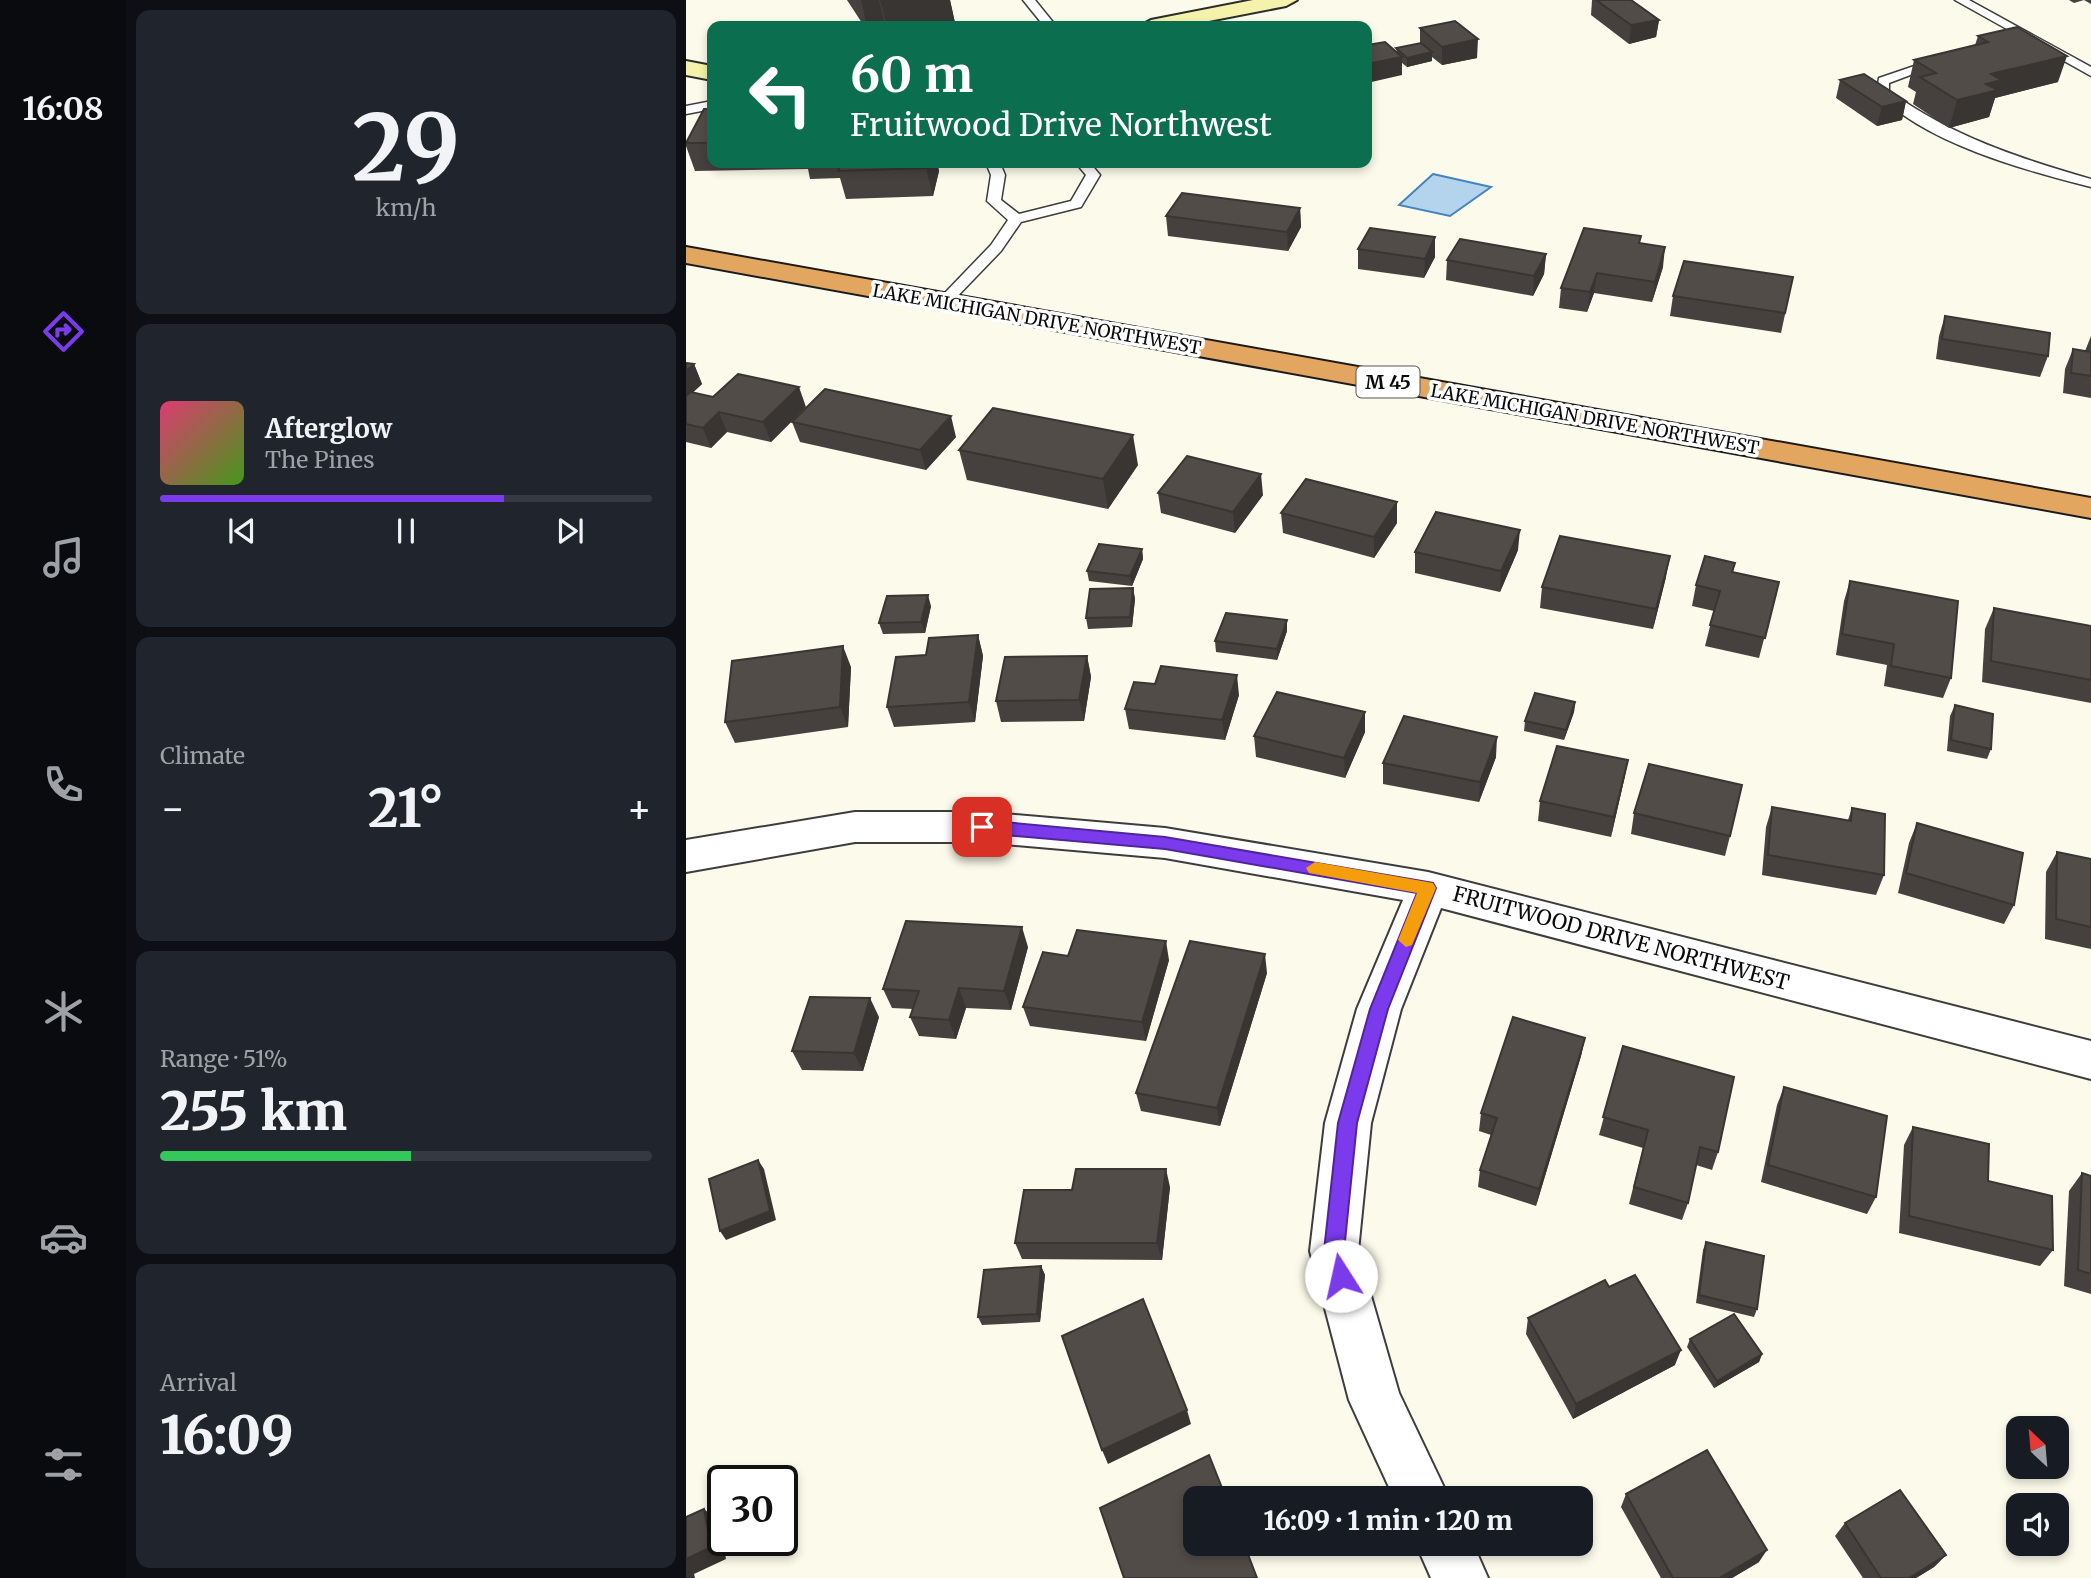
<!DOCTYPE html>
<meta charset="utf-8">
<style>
:root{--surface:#171b24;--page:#20242c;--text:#f1f3f6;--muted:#9ea1a6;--line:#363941;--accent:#7c3aed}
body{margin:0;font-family:Merriweather,serif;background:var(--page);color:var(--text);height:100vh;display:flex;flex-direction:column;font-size:26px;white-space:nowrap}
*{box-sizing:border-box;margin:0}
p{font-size:23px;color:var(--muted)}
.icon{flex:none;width:38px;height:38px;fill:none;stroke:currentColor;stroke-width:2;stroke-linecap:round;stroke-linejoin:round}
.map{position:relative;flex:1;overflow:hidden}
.panel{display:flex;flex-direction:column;gap:10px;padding:10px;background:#0d0f14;width:560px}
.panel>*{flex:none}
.guide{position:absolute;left:21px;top:21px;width:665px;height:147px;border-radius:14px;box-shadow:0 4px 10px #0003;background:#0b6e4f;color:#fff;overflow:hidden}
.needle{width:46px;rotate:334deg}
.buttons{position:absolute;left:1320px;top:1416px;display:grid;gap:14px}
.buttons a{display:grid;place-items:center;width:63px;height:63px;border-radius:14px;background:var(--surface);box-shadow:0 4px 10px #0003;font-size:35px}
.speed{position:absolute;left:21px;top:1465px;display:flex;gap:14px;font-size:35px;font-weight:700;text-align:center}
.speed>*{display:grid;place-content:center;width:91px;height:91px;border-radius:50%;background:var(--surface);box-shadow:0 4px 10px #0003;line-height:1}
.speed .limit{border:4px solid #111;border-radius:10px;background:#fff;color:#111}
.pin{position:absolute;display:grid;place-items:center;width:60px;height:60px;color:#fff;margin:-30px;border-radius:14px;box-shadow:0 4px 10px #0006}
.me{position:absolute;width:77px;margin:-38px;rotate:350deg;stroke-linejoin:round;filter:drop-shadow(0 0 5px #0008)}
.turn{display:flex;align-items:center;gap:24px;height:147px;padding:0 28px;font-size:32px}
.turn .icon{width:91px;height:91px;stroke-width:2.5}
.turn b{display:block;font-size:49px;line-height:60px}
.big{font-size:52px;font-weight:800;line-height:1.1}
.panel .card{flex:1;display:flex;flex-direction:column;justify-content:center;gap:10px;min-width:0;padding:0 24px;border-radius:14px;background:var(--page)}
.panel .dial{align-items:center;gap:0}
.dial b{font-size:91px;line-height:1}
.song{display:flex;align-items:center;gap:21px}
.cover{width:84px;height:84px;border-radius:10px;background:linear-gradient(135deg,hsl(340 70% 55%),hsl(100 70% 35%))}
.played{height:7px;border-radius:4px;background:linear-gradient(90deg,var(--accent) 70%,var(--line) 70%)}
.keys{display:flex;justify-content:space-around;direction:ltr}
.heat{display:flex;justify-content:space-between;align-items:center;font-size:38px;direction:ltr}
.charge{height:10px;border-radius:5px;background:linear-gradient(90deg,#34c759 51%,var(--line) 0)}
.trip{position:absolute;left:497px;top:1486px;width:410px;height:70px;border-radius:14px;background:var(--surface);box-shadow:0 4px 10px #0003;font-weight:800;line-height:70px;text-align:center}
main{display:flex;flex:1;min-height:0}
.dock{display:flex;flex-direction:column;width:126px;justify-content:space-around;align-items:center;background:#090b0e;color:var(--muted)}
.dock .icon{width:49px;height:49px}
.dock .selected{color:var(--accent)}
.dock b{font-size:32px;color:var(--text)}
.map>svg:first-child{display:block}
.water{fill:#b4d4ee;stroke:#4484bc;stroke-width:2}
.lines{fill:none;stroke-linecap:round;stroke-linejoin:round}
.lane-casing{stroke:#3d3d3d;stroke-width:3}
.street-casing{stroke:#3d3d3d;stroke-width:4}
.secondary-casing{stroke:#2c2c2c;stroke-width:4}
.highway-casing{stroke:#1b1b1b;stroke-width:4}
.lane{fill:#fff;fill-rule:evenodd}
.street{fill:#fff;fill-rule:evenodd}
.secondary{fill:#f5f2ac;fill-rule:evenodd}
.highway{fill:#e3a661;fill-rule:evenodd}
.wall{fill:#46413e}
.shaded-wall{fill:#393532}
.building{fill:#514c48;stroke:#393532;stroke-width:2}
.route{fill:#7c3aed;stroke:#51269a;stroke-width:2}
.slow{fill:#f59e0b}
.labels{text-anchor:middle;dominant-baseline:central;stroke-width:7;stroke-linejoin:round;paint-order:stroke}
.far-street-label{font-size:18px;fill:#0a0a0a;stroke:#fff}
.shield{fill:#fff;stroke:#545454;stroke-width:2}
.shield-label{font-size:19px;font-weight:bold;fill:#0a0a0a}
.street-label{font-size:21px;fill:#0a0a0a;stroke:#fff}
</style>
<main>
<nav class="dock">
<b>16:08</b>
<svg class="icon selected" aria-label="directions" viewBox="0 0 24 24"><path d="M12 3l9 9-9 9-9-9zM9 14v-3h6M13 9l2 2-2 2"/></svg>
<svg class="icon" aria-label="music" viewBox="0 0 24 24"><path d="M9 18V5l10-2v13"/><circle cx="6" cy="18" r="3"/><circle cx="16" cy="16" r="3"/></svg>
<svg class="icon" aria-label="phone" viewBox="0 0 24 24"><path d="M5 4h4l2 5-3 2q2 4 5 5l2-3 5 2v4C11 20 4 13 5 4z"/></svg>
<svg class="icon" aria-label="climate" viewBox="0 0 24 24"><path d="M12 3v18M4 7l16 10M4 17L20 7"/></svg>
<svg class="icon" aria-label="car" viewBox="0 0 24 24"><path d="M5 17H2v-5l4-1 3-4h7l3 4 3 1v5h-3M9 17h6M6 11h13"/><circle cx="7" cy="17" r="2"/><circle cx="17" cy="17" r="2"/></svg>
<svg class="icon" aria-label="filters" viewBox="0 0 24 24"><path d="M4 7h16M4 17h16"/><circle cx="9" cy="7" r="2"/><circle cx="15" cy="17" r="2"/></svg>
</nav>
<section class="panel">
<div class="card dial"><b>29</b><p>km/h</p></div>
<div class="card">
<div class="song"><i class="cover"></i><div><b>Afterglow</b><p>The Pines</p></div></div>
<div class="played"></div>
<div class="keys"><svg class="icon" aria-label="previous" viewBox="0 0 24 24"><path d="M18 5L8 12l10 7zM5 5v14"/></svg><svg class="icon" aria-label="pause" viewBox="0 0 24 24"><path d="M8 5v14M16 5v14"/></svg><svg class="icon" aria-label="next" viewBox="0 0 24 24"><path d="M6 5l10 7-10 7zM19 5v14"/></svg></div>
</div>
<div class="card"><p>Climate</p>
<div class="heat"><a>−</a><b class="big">21°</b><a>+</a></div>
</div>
<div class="card"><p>Range · 51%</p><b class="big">255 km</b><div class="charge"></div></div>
<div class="card"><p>Arrival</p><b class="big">16:09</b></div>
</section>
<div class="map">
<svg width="1405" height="1578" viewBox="0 0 1405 1578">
<rect width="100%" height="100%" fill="#fcfaea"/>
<path class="water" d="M747,174L805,187L764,216L713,205Z"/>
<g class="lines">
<g class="lane-casing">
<g id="lane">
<path d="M337,0H349L370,26H358Z"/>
<path d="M1269,0H1283L1405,67V76Z"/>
<path d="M1249,59L1259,62L1203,83V91C1265,136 1332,158 1405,179V187C1341,171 1235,142 1191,92L1193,78Z"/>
<path d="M26,101V109L0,114V106Z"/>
<path d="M300,163H314L319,175L315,200L333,214L385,201L400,175L390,163H404L414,175L395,207L335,222L315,251L263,305H253V299L305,245L322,220L301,201L305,175Z"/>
</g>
</g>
<g class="street-casing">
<g id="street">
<path d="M169,812H296L479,828L742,872L1405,1041V1079L755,908L715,1009L685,1123L672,1251L713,1393L763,1498H708L663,1400L624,1251L639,1123L671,1009L717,900L479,858L296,842H169L0,872V840Z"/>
<path d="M730,1544H787L802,1578H745Z"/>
</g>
</g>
<g class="secondary-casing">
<g id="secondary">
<path d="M567,0H611L600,6L497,26H454L465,20Z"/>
<path d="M0,61L26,66V80L0,75Z"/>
</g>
</g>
<g class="highway-casing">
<path id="highway" d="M0,247L1405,498V518L0,263Z"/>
</g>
<use href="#lane" class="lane"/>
<use href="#street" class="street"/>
<use href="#secondary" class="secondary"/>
<use href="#highway" class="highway"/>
</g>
<g class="wall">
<path d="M161,0H264L269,23L256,26H178Z"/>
<path d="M906,0H945L973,20L970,37L943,44L905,15Z"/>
<path d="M1383,0H1405V4L1398,0L1388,3Z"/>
<path d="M734,28L791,58L756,65L746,57V61L721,67L716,63V75L710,48L734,43Z"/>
<path d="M1292,36L1372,82L1309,98L1303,117L1263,128L1227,104L1230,92L1222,87L1228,60L1289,45Z"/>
<path d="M1154,80L1220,101L1216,120L1191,126L1150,98Z"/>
<path d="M26,107V163H251L253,171L247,196L160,199L154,178L124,179L122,169L9,171L0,146V142Z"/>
<path d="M614,208L615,227L602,251L482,236L480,216Z"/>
<path d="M954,244L977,267L966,302L908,293L901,312L873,308L875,288Z"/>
<path d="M672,249L749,257L738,278L672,269Z"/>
<path d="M860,254L858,274L847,296L760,280L761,260Z"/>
<path d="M1107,277L1095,333L984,316L987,296Z"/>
<path d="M1259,316L1362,356L1354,377L1250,359L1253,336Z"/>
<path d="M1405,336V398L1377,393L1379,369L1387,349L1399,351Z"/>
<path d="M0,363L8,364L16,384L7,392L27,397L120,407L85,442L41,432L25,448L0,442Z"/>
<path d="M106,422L270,437L240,470L114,442Z"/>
<path d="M273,450L452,465L422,509L281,480Z"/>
<path d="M472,493L577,495L549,533L475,513Z"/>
<path d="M595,513L711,523L688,558L597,533Z"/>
<path d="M456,549L457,559L446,586L403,581L401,571Z"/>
<path d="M832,550L814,592L729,573V552Z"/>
<path d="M1049,563L1047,572L1093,582L1073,658L1019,646L1028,611L1006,606L1010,585Z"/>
<path d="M980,577L967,629L854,608L856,587Z"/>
<path d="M1164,581L1265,678L1257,698L1198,686L1201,665L1150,655L1158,601Z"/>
<path d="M447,588L449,599L446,627L402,629L400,618Z"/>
<path d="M245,606L239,633L197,634L193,623Z"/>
<path d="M1308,608L1405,626V703L1296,682L1299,629Z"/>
<path d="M601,631L591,660L530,652L529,641Z"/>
<path d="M292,635L297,656L289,722L208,727L201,707L240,655Z"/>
<path d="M401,656L405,677L398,721L315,722L310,701Z"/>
<path d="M165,667L162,727L49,743L39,722Z"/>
<path d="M553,695L539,740L443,729L439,709Z"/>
<path d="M889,702L888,712L878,740L838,731L839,721Z"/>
<path d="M1269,705L1305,749L1301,759L1261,751L1264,716Z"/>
<path d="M679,732L659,778L570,757L568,736Z"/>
<path d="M810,757L793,802L697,784V763Z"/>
<path d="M942,760L938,780L925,837L852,821L854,801Z"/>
<path d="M1086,807L1162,820L1166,808L1198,875L1190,895L1076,875L1080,827Z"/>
<path d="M948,813L1044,836L1039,856L945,834Z"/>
<path d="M1231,823L1328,905L1318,924L1212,893L1223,843Z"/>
<path d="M1371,852L1405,859V949L1359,939L1360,872Z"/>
<path d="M342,947L325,1010L280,1008L270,1039L233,1036L224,1017L227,1009L206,1008L197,989Z"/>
<path d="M382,956L483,960L460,1041L344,1026L337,1007Z"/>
<path d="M581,973L534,1126L455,1111L450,1093Z"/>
<path d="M193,1017L177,1071L116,1070L106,1051Z"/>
<path d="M899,1038L895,1056L850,1206L792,1187L794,1170L805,1135L793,1131L795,1113Z"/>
<path d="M937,1046L1032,1152L1026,1170L1010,1165L1002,1203L996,1220L943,1204L957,1148L913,1135Z"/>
<path d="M1098,1087L1190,1197L1181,1214L1075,1182L1091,1105Z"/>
<path d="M1227,1127L1302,1181L1367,1250L1354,1266L1213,1233L1218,1145Z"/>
<path d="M1396,1173L1405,1176V1294L1378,1286L1383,1191Z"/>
<path d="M484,1187L476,1260L336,1259L329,1243L386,1190Z"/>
<path d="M1020,1242L1071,1309L1068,1317L1010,1303L1017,1250Z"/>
<path d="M355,1266L359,1275L354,1322L296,1325L292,1317Z"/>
<path d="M923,1287L989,1365L887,1419L840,1334L842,1318Z"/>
<path d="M1004,1339L1076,1354L1073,1362L1028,1388L1001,1347Z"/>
<path d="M940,1494L1073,1562L1046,1578H975L935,1507Z"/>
<path d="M1159,1523L1260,1555L1248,1567L1230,1578H1177L1149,1536Z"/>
</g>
<g class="shaded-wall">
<path d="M175,0H193L199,26H181Z"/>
<path d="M194,0H264L269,23L256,26H201Z"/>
<path d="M973,20L970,37L943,44L945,25Z"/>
<path d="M792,39L791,58L756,65V47Z"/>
<path d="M746,52V61L721,67V58Z"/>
<path d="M1381,56L1372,82L1309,98L1303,117L1263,128L1271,100L1305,74Z"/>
<path d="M716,57V75L681,83V64Z"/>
<path d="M1220,101L1216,120L1191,126L1196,107Z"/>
<path d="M241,163H251L253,171L247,196L240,168Z"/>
<path d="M614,208L615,227L602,251L601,232Z"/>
<path d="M749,237V257L738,278L739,259Z"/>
<path d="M979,247L977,267L966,302L969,282Z"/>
<path d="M860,254L858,274L847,296L848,276Z"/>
<path d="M911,273L908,293L901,312L904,292Z"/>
<path d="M8,364L16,384L0,399V371Z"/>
<path d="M113,387L120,407L85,442L77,422Z"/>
<path d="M33,412L41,432L25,448L17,428Z"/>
<path d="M265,416L270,437L240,470L234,450Z"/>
<path d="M447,435L452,465L422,509L417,479Z"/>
<path d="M575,474L577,495L549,533L547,512Z"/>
<path d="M711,502V523L688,558V537Z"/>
<path d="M834,530L832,550L814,592L815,571Z"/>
<path d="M456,549L457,559L446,586L444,576Z"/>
<path d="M984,556L980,577L967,629L970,609Z"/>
<path d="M447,588L449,599L446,627L444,617Z"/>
<path d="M242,595L245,606L239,633L235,622Z"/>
<path d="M601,620V631L591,660V649Z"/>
<path d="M292,635L297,656L289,722L283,702Z"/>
<path d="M157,646L165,667L162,727L154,707Z"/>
<path d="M401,656L405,677L398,721L393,700Z"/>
<path d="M551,675L553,695L539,740L536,720Z"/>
<path d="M889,702L888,712L878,740L880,730Z"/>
<path d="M679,712V732L659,778L658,758Z"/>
<path d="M811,737L810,757L793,802L794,782Z"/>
<path d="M942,760L938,780L925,837L928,817Z"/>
<path d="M336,927L342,947L325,1010L318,991Z"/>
<path d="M480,941L483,960L460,1041L456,1022Z"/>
<path d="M579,954L581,973L534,1126L531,1108Z"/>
<path d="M273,988L280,1008L270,1039L263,1020Z"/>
<path d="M184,998L193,1017L177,1071L168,1053Z"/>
<path d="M899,1038L895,1056L850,1206L853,1189Z"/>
<path d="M72,1160L78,1169L90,1220L40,1240L34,1231Z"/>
<path d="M480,1169L484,1187L476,1260L471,1243Z"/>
<path d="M355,1266L359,1275L354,1322L351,1314Z"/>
<path d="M995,1350L989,1365L887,1419L890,1404Z"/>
<path d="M1076,1354L1073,1362L1028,1388L1031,1381Z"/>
<path d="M501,1410L505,1424L422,1464L416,1450Z"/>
<path d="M18,1509L33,1522L40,1559L8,1574L9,1578H0V1559Z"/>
<path d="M1081,1550L1073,1562L1046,1578H1033Z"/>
<path d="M1260,1555L1248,1567L1230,1578H1223Z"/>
</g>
<g class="building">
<path d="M910,0H945L973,20L945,25Z"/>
<path d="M769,21L792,39L756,47L734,28Z"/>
<path d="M1331,27L1381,56L1305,74L1315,80L1300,84L1312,90L1271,100L1234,77L1250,73L1228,60L1302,42L1292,36Z"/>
<path d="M699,42L716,57L681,64V45Z"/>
<path d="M735,43L746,52L721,58L710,48Z"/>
<path d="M1178,74L1220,101L1196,107L1154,80Z"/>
<path d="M18,109H26V143H0Z"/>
<path d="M155,163H241L240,168L152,171Z"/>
<path d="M496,193L614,208L601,232L480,216Z"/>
<path d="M684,228L749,237L739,259L672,249Z"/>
<path d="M898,228L955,236L953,243L979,247L969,282L911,273L904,292L875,288Z"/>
<path d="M774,239L860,254L848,276L761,260Z"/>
<path d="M998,261L1107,277L1099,313L987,296Z"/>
<path d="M1259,316L1364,333L1362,356L1256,339Z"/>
<path d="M1387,349L1405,352V376L1385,373Z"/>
<path d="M0,363L8,364L0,371Z"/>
<path d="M52,374L113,387L77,422L33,412L17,428L0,424V396L5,392L27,397Z"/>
<path d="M139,389L265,416L234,450L106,422Z"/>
<path d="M307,408L447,435L417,479L273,450Z"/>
<path d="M501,456L575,474L547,512L472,493Z"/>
<path d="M620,479L711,502L688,537L595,513Z"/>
<path d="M750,512L834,530L815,571L729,552Z"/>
<path d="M874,536L984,556L970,609L856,587Z"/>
<path d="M413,544L456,549L444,576L401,571Z"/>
<path d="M1019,556L1049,563L1046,572L1093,582L1079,638L1024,625L1034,591L1010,585Z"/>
<path d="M1164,581L1272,601L1265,678L1205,666L1208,644L1156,634Z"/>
<path d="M447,588L444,617L400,618L404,589Z"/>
<path d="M242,595L235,622L193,623L201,596Z"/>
<path d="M1308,608L1405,626V680L1305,661Z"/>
<path d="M540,613L601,620L591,649L529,641Z"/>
<path d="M292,635L283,702L201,707L210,657L240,655L243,638Z"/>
<path d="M157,646L154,707L39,722L46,661Z"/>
<path d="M401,656L393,700L310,701L319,657Z"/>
<path d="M475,666L551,675L536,720L439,709L448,682L469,684Z"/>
<path d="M591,692L679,712L658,758L568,736Z"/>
<path d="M849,693L889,702L880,730L839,721Z"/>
<path d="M1269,705L1307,714L1305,749L1265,740Z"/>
<path d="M718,716L811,737L794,782L697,763Z"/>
<path d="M871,746L942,760L928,817L854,801Z"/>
<path d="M963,764L1056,785L1044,836L948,813Z"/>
<path d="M1086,807L1165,821L1166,808L1199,814L1198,875L1082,855Z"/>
<path d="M1231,823L1337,853L1328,905L1220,873Z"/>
<path d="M1371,852L1405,859V927L1370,919Z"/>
<path d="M220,921L336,927L318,991L273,988L263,1020L224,1017L233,991L197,989Z"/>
<path d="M391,930L480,941L456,1022L337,1007L357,952L382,956Z"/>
<path d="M504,941L579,954L531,1108L450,1093Z"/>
<path d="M124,997L184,998L168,1053L106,1051Z"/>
<path d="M827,1017L899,1038L853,1189L794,1170L811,1118L795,1113Z"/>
<path d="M937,1046L1048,1077L1032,1152L1014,1147L1002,1203L948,1187L962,1130L917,1117Z"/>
<path d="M1098,1087L1201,1116L1190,1197L1082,1165Z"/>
<path d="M1227,1127L1303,1144L1302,1181L1366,1196L1367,1250L1223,1216Z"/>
<path d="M72,1160L84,1211L34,1231L23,1179Z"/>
<path d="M390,1169H480L471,1243H329L338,1190H386Z"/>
<path d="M1396,1173L1405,1176V1274L1392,1270Z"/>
<path d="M1020,1242L1078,1256L1071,1309L1013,1295Z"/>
<path d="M355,1266L351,1314L292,1317L298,1270Z"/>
<path d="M949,1275L995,1350L890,1404L842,1318L919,1280L923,1287Z"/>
<path d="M457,1299L501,1410L416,1450L376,1336Z"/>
<path d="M1048,1314L1076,1354L1031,1381L1004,1339Z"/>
<path d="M1021,1450L1081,1550L1033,1578H987L940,1494Z"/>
<path d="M523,1455L540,1498H509V1544H558L571,1578H438L414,1508Z"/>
<path d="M1214,1490L1260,1555L1223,1578H1195L1159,1523Z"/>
<path d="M18,1509L25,1547L0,1559V1517Z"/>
</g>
<path class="route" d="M296,820L479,837L747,883L750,888L702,1009L671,1123L658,1251L665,1276L662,1283L655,1286L647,1283L638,1251L652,1123L684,1009L731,893L479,849L296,833L288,827Z"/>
<path class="slow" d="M629,862L747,883L750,888L726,945L720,947L712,940L731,893L623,873L620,868Z"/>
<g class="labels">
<g class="far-street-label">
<text transform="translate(351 319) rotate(10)">LAKE MICHIGAN DRIVE NORTHWEST</text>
<text transform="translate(909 419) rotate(10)">LAKE MICHIGAN DRIVE NORTHWEST</text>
</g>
<rect class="shield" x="670.5" y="366.5" width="63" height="31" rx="5"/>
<g class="shield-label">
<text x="702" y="382">M 45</text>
</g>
<g class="street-label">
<text transform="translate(935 938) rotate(15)">FRUITWOOD DRIVE NORTHWEST</text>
</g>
</g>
</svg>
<div class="buttons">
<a><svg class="needle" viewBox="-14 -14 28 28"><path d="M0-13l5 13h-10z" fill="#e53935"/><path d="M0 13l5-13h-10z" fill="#9ea1a6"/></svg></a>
<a><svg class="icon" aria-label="sound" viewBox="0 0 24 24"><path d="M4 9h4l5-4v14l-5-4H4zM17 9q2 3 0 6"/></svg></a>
</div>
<div class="speed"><div class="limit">30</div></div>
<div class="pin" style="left:296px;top:827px;background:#d93025"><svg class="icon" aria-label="arrive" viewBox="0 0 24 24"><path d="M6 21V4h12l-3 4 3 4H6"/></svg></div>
<svg class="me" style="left:655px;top:1276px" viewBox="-20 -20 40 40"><circle r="19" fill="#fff"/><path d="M0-13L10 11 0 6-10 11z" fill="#7c3aed"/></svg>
<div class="trip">16:09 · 1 min · 120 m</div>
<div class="guide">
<div class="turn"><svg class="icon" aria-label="left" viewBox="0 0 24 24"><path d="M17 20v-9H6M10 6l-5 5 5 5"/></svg><div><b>60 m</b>Fruitwood Drive Northwest</div></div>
</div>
</div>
</main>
